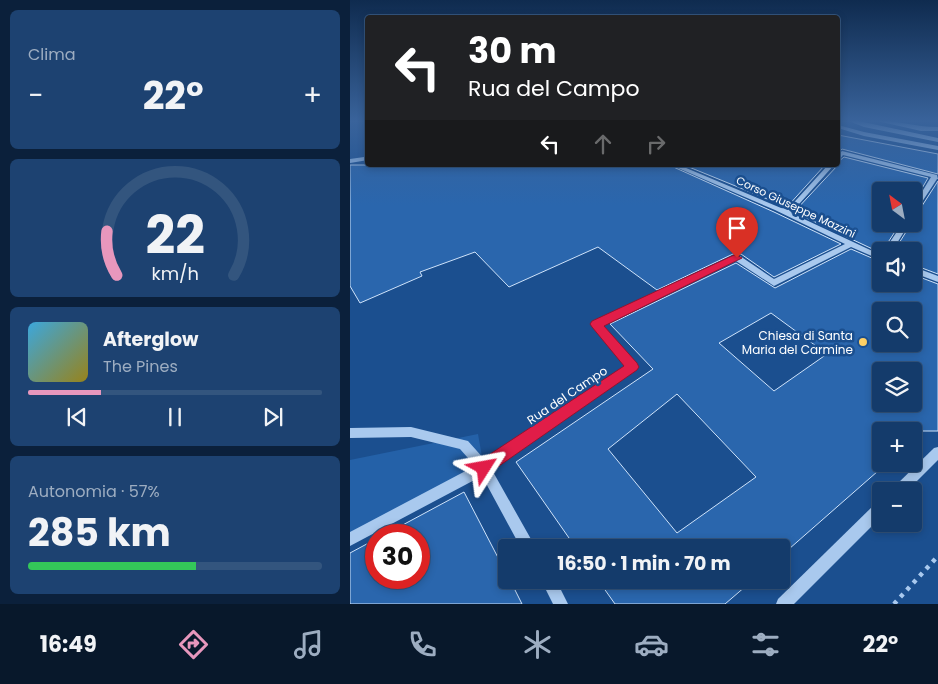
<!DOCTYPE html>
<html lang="it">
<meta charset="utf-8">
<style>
:root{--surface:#143b6b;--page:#1d4271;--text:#f1f3f6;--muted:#9dadc1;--line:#33557e;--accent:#e797bd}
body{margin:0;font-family:Poppins,sans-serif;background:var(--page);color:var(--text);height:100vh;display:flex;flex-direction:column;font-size:19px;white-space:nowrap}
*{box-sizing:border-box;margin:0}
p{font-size:16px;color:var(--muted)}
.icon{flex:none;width:28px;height:28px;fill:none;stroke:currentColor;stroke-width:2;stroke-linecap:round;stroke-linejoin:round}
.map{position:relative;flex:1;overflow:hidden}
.details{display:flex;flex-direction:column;gap:10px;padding:10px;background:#0b203b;width:350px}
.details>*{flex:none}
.banner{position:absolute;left:15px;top:15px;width:475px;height:152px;border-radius:5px;box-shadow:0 2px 8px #0003,0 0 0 1px var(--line);background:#202124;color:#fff;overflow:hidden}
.needle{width:32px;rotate:328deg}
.fabs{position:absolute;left:522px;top:182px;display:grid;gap:10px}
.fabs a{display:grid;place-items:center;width:50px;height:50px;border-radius:5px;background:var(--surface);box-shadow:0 2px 8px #0003,0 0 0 1px var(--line);font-size:25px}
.speed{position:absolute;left:15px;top:524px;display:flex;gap:10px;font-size:25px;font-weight:700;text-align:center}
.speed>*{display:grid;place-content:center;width:65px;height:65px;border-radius:50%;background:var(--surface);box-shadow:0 2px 8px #0003,0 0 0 1px var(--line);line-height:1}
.speed .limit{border:8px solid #d22;background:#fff;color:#111}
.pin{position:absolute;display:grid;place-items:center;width:42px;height:42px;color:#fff;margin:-51px -21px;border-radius:50% 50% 50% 0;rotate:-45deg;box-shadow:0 0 5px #0007}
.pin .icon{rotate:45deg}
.me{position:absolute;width:55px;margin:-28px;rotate:56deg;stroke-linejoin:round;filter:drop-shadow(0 0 4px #0008)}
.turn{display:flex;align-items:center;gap:18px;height:105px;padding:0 20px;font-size:22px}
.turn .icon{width:65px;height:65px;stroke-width:2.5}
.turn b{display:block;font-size:35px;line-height:42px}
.lanes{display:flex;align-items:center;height:48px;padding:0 20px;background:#0003;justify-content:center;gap:25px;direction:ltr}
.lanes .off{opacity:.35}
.big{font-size:38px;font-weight:700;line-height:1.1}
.details .widget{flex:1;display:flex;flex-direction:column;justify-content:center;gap:8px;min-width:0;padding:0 18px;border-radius:8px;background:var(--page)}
.details .dial{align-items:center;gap:0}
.dial svg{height:130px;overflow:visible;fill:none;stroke:var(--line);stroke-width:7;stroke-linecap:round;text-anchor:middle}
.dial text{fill:var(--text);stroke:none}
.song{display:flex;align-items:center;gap:15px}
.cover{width:60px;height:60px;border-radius:8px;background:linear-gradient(135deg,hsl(200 70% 55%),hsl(50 70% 35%))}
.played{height:5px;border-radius:2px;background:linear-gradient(90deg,var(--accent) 25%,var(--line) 25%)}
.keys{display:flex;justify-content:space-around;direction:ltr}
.heat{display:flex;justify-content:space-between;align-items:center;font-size:28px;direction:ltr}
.charge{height:8px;border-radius:4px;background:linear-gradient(90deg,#34c759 57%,var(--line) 0)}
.trip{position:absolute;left:148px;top:539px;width:292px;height:50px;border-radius:5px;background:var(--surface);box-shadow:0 2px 8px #0003,0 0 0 1px var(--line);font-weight:700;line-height:50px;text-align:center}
.tabs{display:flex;height:80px;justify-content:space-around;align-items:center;background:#08182b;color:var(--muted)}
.tabs .icon{width:35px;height:35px}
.tabs .current{color:var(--accent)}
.tabs b{font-size:22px;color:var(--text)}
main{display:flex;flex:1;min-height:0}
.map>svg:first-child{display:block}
.green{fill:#2461a8}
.building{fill:#2a66ad;stroke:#cfe3fa;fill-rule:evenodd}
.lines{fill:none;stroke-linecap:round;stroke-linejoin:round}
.path{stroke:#a9c9ee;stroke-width:4.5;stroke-dasharray:4 5.5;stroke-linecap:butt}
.minor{fill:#a9c9ee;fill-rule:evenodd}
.route{fill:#e11d48;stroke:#92132f}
.poi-dot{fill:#ffd166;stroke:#1b4f8f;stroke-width:2}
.labels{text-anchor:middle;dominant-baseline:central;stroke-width:5;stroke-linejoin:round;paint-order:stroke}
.far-street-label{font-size:11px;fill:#fff;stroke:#1b4f8f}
.poi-label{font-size:12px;fill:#fff;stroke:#1b4f8f;text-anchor:end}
.street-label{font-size:12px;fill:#fff;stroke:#1b4f8f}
</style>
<main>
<section class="details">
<div class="widget"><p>Clima</p>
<div class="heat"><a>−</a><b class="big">22°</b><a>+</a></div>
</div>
<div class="widget dial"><svg viewBox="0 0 100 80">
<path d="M14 69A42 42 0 1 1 86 69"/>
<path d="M14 69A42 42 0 0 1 8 42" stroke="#e797bd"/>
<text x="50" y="56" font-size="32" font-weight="700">22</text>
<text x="50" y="72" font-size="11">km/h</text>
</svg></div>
<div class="widget">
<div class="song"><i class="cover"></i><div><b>Afterglow</b><p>The Pines</p></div></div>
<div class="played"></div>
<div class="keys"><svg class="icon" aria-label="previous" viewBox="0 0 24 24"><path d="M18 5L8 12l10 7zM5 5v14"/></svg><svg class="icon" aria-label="pause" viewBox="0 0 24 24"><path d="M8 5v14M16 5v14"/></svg><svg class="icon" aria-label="next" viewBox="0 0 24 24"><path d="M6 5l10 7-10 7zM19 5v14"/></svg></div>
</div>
<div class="widget"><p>Autonomia · 57%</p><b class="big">285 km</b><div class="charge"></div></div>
</section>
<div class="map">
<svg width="588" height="604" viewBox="0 0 588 604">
<rect width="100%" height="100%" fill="#1b4f8f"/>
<path class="green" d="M128,434L134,468L0,539V460Z"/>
<g class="building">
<path d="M488,135L588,154V174L492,149L488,153Z"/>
<path d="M494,157L578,178L564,202V191H531V224H550L531,253L444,212L488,165V162Z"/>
<path d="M0,165H319L424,212L491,244L424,277L391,254H383L307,290L248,247L159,287L125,252L70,272L72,276L10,303L0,286Z"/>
<path d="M334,165H475L437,207Z"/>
<path d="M588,181V274L564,265V251H544L561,224H564V214L568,212Z"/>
<path d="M501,249L531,262V284H564V275L588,284V431H573L564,439V431H531V464H536L431,556V548H226L166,462L303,369L260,324L386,263L425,288ZM531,311H564V344H531ZM421,313L477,354L424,391L369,343ZM531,371H564V404H531ZM327,394L406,477L327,533L258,449Z"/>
<path d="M114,492L156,573V580H160L172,604H0V553L26,539V578H69V535H34Z"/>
<path d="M248,580H403L375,604H265Z"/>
</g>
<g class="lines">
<path class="path" d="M544,604L588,556"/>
<g class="minor">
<path d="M14,120H18V160L0,163V159L14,157Z"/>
<path d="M496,120H504L588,138V142L514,127Z"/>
<path d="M523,120C545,120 565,127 588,127V131H571Z"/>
<path d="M488,125L514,132L588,146V150L514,136L488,128Z"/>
<path d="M492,151L587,175L588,179H587L566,211L564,212V205L581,177L493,155L490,159L488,160V155Z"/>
<path d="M321,165H329L431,208L438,209L478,165H484L441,213L531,255V260L501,247L424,286L386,261L252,325L286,364L287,367L286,370L142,470L186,548H171L132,476L0,546V532L125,466L110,449L61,437L0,438V428L61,427L118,441L135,460L276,366L243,326L241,324L243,322L384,256H390L424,279L495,244L425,210Z"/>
<path d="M552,224H559L542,251H534Z"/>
<path d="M564,267L588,276V282L564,273Z"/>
<path d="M588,447V460L557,491H542L544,487L584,448Z"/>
<path d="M531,502V517L444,604H426L428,599L526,503Z"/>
<path d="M191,580H206L218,604H203Z"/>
</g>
</g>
<linearGradient id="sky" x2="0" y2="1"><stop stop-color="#0f2b4f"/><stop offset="0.59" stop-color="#39639b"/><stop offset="1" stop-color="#39639b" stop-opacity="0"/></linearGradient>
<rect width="588" height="205" fill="url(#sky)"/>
<path class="route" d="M384,255H387L392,258L254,326L287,363L289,367L287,370L139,473L134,475L128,473L126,468L128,462L274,366L242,327L240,324L242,321Z"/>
<circle class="poi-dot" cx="513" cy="342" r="5"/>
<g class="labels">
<g class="far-street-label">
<text transform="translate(446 207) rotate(25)">Corso Giuseppe Mazzini</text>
</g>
<g class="poi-label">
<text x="503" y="335">Chiesa di Santa<tspan x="503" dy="14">Maria del Carmine</tspan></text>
</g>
<g class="street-label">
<text transform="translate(217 395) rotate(-34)">Rua del Campo</text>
</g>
</g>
</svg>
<div class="fabs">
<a><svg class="needle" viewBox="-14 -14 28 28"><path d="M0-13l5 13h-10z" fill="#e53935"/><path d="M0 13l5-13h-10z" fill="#9dadc1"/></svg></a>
<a><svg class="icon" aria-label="sound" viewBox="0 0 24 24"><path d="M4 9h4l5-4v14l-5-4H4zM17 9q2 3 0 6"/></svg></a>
<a><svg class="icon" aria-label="search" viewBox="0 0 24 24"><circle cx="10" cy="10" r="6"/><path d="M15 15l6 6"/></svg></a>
<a><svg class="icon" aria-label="layers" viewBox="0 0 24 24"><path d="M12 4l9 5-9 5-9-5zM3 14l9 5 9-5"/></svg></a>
<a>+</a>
<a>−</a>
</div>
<div class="speed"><div class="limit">30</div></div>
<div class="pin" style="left:387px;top:258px;background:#d93025"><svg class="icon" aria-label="arrive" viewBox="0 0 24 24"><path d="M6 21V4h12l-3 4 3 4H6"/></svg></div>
<svg class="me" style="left:134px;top:468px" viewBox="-20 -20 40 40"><path d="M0-17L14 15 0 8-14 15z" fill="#e11d48" stroke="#fff" stroke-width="4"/></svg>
<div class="trip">16:50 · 1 min · 70 m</div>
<div class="banner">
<div class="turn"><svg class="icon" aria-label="left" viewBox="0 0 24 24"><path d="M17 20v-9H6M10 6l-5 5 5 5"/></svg><div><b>30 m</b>Rua del Campo</div></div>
<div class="lanes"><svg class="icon" aria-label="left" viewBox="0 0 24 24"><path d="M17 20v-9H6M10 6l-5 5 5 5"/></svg><svg class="icon off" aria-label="ahead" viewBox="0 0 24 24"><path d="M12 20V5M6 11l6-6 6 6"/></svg><svg class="icon off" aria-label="right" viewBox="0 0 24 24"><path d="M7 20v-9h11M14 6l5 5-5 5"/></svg></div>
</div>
</div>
</main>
<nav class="tabs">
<b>16:49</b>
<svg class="icon current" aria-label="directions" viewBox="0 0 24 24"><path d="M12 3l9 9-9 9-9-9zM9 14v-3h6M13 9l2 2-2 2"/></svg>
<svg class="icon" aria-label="music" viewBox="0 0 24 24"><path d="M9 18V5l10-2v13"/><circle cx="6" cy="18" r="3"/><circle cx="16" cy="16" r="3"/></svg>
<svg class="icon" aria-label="phone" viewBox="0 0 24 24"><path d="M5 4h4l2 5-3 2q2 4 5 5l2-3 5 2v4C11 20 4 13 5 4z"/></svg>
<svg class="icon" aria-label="climate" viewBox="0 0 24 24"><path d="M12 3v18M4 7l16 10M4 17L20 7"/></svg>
<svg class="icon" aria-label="car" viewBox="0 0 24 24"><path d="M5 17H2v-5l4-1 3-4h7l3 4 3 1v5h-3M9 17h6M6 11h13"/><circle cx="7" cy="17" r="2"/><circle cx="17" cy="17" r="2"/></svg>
<svg class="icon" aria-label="filters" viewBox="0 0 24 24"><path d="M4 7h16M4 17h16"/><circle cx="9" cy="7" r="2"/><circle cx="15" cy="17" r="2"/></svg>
<b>22°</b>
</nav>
